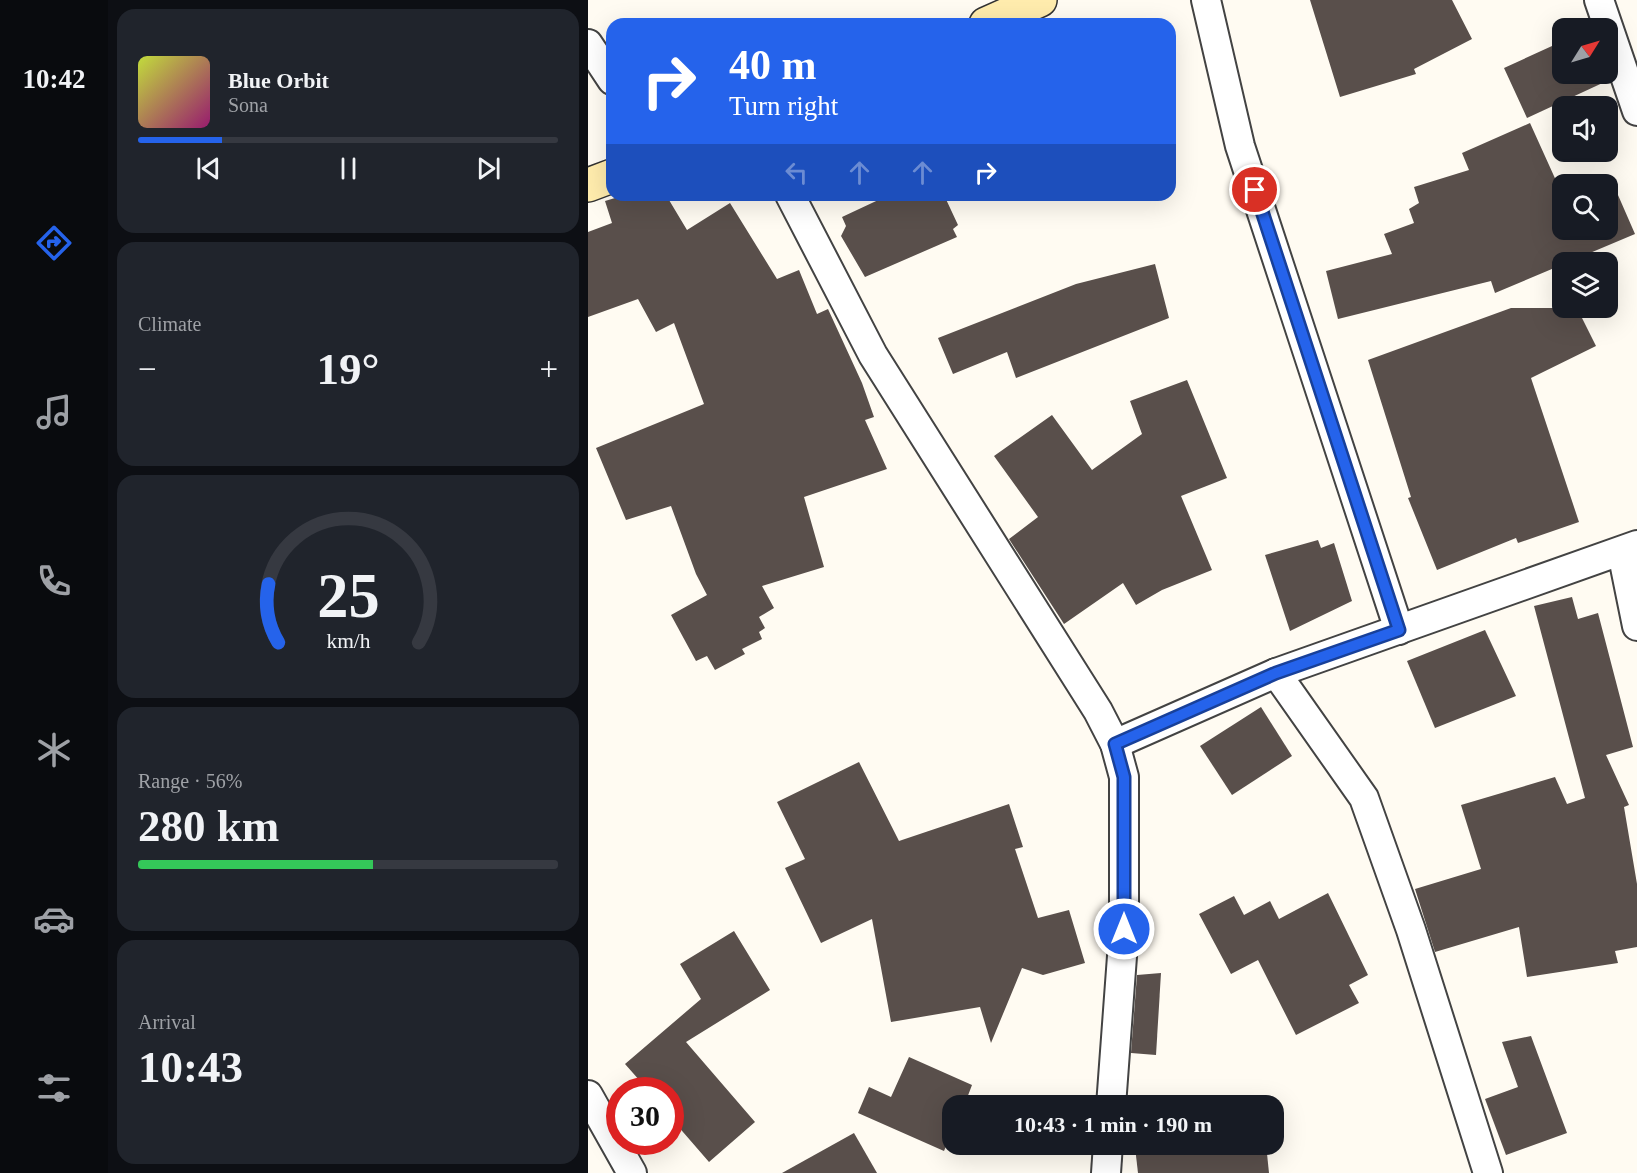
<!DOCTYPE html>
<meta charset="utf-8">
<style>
:root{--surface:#171b24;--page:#20242c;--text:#f1f3f6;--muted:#9ea1a6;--line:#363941;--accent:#2563eb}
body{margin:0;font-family:Georgia,serif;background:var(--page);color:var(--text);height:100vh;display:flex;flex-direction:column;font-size:22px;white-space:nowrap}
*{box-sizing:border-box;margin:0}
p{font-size:20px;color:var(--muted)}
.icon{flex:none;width:33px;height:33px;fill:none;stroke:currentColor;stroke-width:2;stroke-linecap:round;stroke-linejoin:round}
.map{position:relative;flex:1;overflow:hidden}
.details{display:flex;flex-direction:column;gap:9px;padding:9px;background:#0d0f14;width:480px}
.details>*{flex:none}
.banner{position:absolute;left:18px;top:18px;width:570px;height:183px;border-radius:18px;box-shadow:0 6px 24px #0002;background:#2563eb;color:#fff;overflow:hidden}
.needle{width:39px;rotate:53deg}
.fabs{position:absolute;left:964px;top:18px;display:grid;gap:12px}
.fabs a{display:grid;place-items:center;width:66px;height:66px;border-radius:12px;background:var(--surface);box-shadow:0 6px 24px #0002;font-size:30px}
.speed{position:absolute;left:18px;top:1077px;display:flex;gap:12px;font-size:30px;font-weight:700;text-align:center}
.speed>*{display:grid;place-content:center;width:78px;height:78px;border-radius:50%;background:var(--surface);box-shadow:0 6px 24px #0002;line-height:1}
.speed .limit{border:9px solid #d22;background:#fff;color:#111}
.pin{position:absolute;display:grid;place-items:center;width:51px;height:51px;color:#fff;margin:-26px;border:3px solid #fff;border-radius:50%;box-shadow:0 2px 6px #0007}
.me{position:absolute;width:66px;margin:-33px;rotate:0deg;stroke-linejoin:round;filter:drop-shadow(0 0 4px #0008)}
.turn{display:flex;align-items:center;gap:21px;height:126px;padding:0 24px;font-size:27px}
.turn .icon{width:78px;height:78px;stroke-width:2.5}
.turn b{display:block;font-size:42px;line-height:51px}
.lanes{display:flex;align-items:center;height:57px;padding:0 24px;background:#0003;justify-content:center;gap:30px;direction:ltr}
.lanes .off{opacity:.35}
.big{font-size:45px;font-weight:700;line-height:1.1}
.details .card{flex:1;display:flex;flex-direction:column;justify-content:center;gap:9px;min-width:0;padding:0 21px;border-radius:18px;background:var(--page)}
.details .dial{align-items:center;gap:0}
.dial svg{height:156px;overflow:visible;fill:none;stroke:var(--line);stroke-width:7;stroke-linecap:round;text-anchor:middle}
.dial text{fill:var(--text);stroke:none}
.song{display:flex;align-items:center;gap:18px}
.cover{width:72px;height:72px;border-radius:9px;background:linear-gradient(135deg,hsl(70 70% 55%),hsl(320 70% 35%))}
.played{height:6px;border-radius:3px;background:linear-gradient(90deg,var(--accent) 20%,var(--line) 20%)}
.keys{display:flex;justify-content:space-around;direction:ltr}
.heat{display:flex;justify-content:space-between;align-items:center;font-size:33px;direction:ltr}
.charge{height:9px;border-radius:4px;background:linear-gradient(90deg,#34c759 56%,var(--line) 0)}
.trip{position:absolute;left:354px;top:1095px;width:342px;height:60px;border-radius:18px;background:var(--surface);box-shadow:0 6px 24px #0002;font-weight:700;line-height:60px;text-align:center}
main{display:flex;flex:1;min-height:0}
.dock{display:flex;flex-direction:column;width:108px;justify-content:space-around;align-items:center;background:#090b0e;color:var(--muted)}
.dock .icon{width:42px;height:42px}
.dock .active{color:var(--accent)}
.dock b{font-size:27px;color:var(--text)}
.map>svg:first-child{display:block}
.building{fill:#594f4b}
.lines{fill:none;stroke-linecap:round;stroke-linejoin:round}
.street-casing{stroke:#434343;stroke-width:32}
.secondary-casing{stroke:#323232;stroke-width:36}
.street{stroke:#fff;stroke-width:28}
.secondary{stroke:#ffecad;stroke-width:33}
.route-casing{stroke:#184099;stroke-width:15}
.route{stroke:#2563eb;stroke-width:10}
</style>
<main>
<nav class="dock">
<b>10:42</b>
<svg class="icon active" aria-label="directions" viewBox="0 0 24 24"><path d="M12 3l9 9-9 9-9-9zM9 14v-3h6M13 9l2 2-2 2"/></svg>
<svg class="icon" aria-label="music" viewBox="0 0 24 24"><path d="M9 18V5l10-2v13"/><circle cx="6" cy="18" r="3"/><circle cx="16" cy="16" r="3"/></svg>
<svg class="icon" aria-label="phone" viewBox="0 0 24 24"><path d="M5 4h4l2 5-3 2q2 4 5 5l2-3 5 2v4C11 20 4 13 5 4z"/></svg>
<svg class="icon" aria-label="climate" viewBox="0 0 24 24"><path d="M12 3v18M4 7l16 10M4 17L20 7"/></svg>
<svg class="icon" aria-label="car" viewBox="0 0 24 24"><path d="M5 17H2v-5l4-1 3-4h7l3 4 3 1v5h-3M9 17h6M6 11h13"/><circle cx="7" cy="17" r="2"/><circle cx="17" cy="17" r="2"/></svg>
<svg class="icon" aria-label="filters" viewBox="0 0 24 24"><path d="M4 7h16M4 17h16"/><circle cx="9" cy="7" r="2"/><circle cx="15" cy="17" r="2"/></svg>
</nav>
<section class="details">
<div class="card">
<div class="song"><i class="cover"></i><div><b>Blue Orbit</b><p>Sona</p></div></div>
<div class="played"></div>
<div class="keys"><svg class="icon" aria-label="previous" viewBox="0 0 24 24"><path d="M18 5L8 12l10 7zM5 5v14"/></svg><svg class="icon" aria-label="pause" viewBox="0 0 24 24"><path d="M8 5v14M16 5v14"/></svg><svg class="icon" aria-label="next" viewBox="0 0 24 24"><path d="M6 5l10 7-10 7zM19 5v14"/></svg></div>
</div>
<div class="card"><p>Climate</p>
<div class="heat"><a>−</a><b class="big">19°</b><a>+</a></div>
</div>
<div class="card dial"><svg viewBox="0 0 100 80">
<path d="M14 69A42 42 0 1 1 86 69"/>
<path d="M14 69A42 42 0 0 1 9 39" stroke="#2563eb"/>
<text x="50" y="56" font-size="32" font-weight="700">25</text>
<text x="50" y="72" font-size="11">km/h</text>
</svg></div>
<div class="card"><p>Range · 56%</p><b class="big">280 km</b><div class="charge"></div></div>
<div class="card"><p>Arrival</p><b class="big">10:43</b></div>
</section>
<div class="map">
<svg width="1049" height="1173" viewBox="0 0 1049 1173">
<rect width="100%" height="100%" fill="#fffbf2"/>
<g class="building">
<path d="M722,0H864L884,39L826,69L828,74L752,97Z"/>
<path d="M975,41V74H1019L1021,80L939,118L916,68Z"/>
<path d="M942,123L975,196V230H1020V184H1009L1023,179L1047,234L907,293L903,281L750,319L738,271L804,254L796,234L826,223L821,209L831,203L826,187L881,170L874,153Z"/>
<path d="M37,195H78L99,230L142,203L189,279L211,270L229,314L240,309L274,383L286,417L277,420L299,469L216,497L236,567L174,586L186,608L171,617L177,628L171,632L174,639L154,649L157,654L127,670L119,656L108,661L83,615L119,595L108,574L83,506L38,520L8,448L116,404L86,323L68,332L50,299L0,317V232L24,223L17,201Z"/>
<path d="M301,195H356L370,225L365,229L369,237L277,277L253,236L258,226L254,217Z"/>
<path d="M567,264L581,318L428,378L419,352L365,374L350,338L488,284Z"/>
<path d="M923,308H989L1008,346L943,378L991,522L930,543L928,538L849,570L820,498L823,497L780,360Z"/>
<path d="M599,380L639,478L593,496L624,570L574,590L548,605L535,583L476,624L421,539L450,517L406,456L464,415L504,470L554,434L542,401Z"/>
<path d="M730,540L733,548L746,543L764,601L702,631L677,555Z"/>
<path d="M984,597L990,619L1010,613L1045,747L1018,755L1041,805L1036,807L1049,884V947L1027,951L1030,963L939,977L931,927L847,952L827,889L893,869L873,805L967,777L979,804L997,798L946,606Z"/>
<path d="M897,630L928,696L847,728L819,661Z"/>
<path d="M673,707L704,756L644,795L612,746Z"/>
<path d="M271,762L311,841L421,804L435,847L427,849L450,918L481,910L497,963L455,975L434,968L403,1043L392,1007L303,1022L284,919L233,943L197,868L217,859L189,802Z"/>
<path d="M740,893L780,975L761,985L771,1003L708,1035L670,960L643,974L611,914L646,896L656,915L682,901L691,919Z"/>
<path d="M146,931L182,990L98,1042L167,1122L121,1162L82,1117V1090H60L37,1064L113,999L92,964Z"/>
<path d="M573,973L568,1055L543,1053L549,975Z"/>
<path d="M943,1036L979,1133L918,1155L897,1099L930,1087L914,1042Z"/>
<path d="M321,1057L384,1085L376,1106H364V1132L356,1151L270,1113L281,1087L303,1097Z"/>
<path d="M266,1133L289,1173H194Z"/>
<path d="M576,1144H678L681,1173H550L547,1147Z"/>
</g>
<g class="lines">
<g class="street-casing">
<g id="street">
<path d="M618,0L652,146L811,630"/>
<path d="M1011,0L1049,111"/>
<path d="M0,44L24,80"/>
<path d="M202,195L285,355L510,711L527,744L536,777V929L523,1106"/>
<path d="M1034,552L1049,626"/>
<path d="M688,673L776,798L823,930L900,1173"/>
<path d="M527,744L688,673L1049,545"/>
<path d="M0,1095L44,1173"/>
<path d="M518,1173L520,1144"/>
</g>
</g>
<g class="secondary-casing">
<g id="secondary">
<path d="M398,24L452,0"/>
<path d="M0,185L24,176"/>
</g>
</g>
<use href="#street" class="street"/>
<use href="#secondary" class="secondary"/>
</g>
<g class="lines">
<g class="route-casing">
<path id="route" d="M536,929V777L527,744L688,673L811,630L667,190"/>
</g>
<use href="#route" class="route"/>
</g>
</svg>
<div class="fabs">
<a><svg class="needle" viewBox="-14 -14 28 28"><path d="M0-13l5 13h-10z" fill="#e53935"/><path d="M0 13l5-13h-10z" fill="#9ea1a6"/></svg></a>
<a><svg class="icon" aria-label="sound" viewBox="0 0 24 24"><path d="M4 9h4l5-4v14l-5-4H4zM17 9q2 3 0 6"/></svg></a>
<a><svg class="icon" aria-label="search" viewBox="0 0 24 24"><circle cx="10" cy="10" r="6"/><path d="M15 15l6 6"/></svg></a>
<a><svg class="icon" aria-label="layers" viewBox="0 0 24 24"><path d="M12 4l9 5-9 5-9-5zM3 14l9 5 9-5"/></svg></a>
</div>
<div class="speed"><div class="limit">30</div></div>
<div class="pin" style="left:667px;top:190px;background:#d93025"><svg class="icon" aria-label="arrive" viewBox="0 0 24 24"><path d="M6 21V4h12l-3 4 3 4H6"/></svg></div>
<svg class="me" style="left:536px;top:929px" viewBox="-20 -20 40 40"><circle r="17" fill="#2563eb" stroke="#fff" stroke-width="3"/><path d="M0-11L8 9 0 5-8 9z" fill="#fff"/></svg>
<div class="trip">10:43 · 1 min · 190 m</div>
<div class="banner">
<div class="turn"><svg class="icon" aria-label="right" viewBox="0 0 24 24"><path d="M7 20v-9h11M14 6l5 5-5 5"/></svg><div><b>40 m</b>Turn right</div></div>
<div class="lanes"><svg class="icon off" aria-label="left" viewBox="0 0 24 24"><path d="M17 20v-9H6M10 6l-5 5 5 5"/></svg><svg class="icon off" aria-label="ahead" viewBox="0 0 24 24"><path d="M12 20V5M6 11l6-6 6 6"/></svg><svg class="icon off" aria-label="ahead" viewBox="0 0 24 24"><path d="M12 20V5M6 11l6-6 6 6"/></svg><svg class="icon" aria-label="right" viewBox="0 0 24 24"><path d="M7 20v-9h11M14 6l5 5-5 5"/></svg></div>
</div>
</div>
</main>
